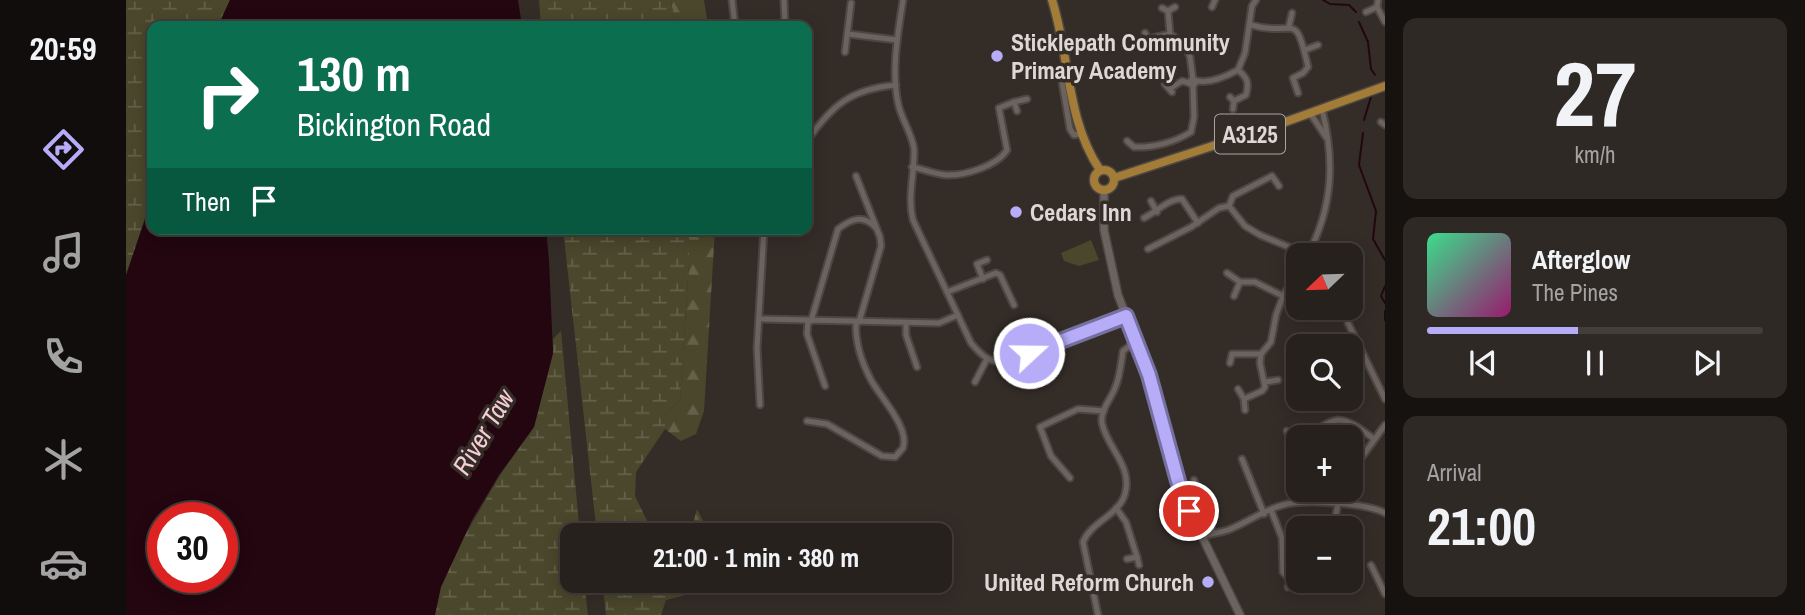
<!DOCTYPE html>
<meta charset="utf-8">
<style>
:root{--surface:#27211d;--page:#2f2926;--text:#f1f3f6;--muted:#a4a3a4;--line:#433e3b;--accent:#b6acf8}
body{margin:0;font-family:"Archivo Narrow",sans-serif;background:var(--page);color:var(--text);height:100vh;display:flex;flex-direction:column;font-size:26px;white-space:nowrap}
*{box-sizing:border-box;margin:0}
p{font-size:23px;color:var(--muted)}
.icon{flex:none;width:38px;height:38px;fill:none;stroke:currentColor;stroke-width:2;stroke-linecap:round;stroke-linejoin:round}
.map{position:relative;flex:1;overflow:hidden}
.panel{display:flex;flex-direction:column;gap:18px;padding:18px;background:#151210;width:420px}
.panel>*{flex:none}
.hud{position:absolute;left:21px;top:21px;width:665px;height:214px;border-radius:14px;box-shadow:0 4px 18px #0003,0 0 0 2px var(--line);background:#0b6e4f;color:#fff;overflow:hidden}
.needle{width:46px;rotate:247deg}
.controls{position:absolute;left:1160px;top:243px;display:grid;gap:14px}
.controls a{display:grid;place-items:center;width:77px;height:77px;border-radius:14px;background:var(--surface);box-shadow:0 4px 18px #0003,0 0 0 2px var(--line);font-size:35px}
.speed{position:absolute;left:21px;top:502px;display:flex;gap:14px;font-size:35px;font-weight:700;text-align:center}
.speed>*{display:grid;place-content:center;width:91px;height:91px;border-radius:50%;background:var(--surface);box-shadow:0 4px 18px #0003,0 0 0 2px var(--line);line-height:1}
.speed .limit{border:10px solid #d22;background:#fff;color:#111}
.pin{position:absolute;display:grid;place-items:center;width:60px;height:60px;color:#fff;margin:-30px;border:4px solid #fff;border-radius:50%;box-shadow:0 2px 7px #0007}
.me{position:absolute;width:77px;margin:-38px;rotate:69deg;stroke-linejoin:round;filter:drop-shadow(0 0 5px #0008)}
.turn{display:flex;align-items:center;gap:24px;height:147px;padding:0 35px;font-size:32px}
.turn .icon{width:91px;height:91px;stroke-width:2.5}
.turn b{display:block;font-size:49px;line-height:60px}
.then{display:flex;align-items:center;height:66px;padding:0 35px;background:#0003;gap:14px;font-size:26px}
.big{font-size:52px;font-weight:700;line-height:1.1}
.panel .tile{flex:1;display:flex;flex-direction:column;justify-content:center;gap:10px;min-width:0;padding:0 24px;border-radius:14px;background:var(--page)}
.panel .dial{align-items:center;gap:0}
.dial b{font-size:91px;line-height:1}
.song{display:flex;align-items:center;gap:21px}
.cover{width:84px;height:84px;border-radius:10px;background:linear-gradient(135deg,hsl(150 70% 55%),hsl(320 70% 35%))}
.played{height:7px;border-radius:4px;background:linear-gradient(90deg,var(--accent) 45%,var(--line) 45%)}
.keys{display:flex;justify-content:space-around;direction:ltr}
.trip{position:absolute;left:434px;top:523px;width:392px;height:70px;border-radius:14px;background:var(--surface);box-shadow:0 4px 18px #0003,0 0 0 2px var(--line);font-weight:700;line-height:70px;text-align:center}
main{display:flex;flex:1;min-height:0}
.tabs{display:flex;flex-direction:column;width:126px;justify-content:space-around;align-items:center;background:#100d0c;color:var(--muted)}
.tabs .icon{width:49px;height:49px}
.tabs .selected{color:var(--accent)}
.tabs b{font-size:32px;color:var(--text)}
.map>svg:first-child{display:block}
.grass{fill:url(#grass-tufts)}
.forest{fill:url(#forest-firs)}
.wetland{fill:url(#wetland-marsh)}
.green{fill:#4b472c}
.water{fill:#23060f;fill-rule:evenodd}
.lines{fill:none;stroke-linecap:round;stroke-linejoin:round}
.stream{stroke:#23060f;stroke-width:2}
.minor-casing{stroke:#4d4743;stroke-width:9}
.secondary-casing{stroke:#4d4743;stroke-width:10}
.primary-casing{stroke:#4d4743;stroke-width:11}
.minor{stroke:#6c635e;stroke-width:5}
.secondary{stroke:#6c635e;stroke-width:7}
.primary{stroke:#a37c38;stroke-width:8}
.route-casing{stroke:#7670a1;stroke-width:18}
.route{stroke:#b6acf8;stroke-width:12}
.poi-dot{fill:#b6acf8;stroke:#342c27;stroke-width:2.5}
.labels{text-anchor:middle;dominant-baseline:central;stroke-width:7;stroke-linejoin:round;paint-order:stroke}
.shield{fill:#342c27;stroke:#aaa4a1;stroke-width:2}
.shield-label{font-size:23px;font-weight:bold;fill:#ddd8d5}
.poi-label{font-size:24px;font-weight:bold;fill:#ddd8d5;stroke:#342c27;text-anchor:start}
.water-label{font-size:26px;font-style:italic;fill:#f6ccd5;stroke:#342c27}
</style>
<main>
<nav class="tabs">
<b>20:59</b>
<svg class="icon selected" aria-label="directions" viewBox="0 0 24 24"><path d="M12 3l9 9-9 9-9-9zM9 14v-3h6M13 9l2 2-2 2"/></svg>
<svg class="icon" aria-label="music" viewBox="0 0 24 24"><path d="M9 18V5l10-2v13"/><circle cx="6" cy="18" r="3"/><circle cx="16" cy="16" r="3"/></svg>
<svg class="icon" aria-label="phone" viewBox="0 0 24 24"><path d="M5 4h4l2 5-3 2q2 4 5 5l2-3 5 2v4C11 20 4 13 5 4z"/></svg>
<svg class="icon" aria-label="climate" viewBox="0 0 24 24"><path d="M12 3v18M4 7l16 10M4 17L20 7"/></svg>
<svg class="icon" aria-label="car" viewBox="0 0 24 24"><path d="M5 17H2v-5l4-1 3-4h7l3 4 3 1v5h-3M9 17h6M6 11h13"/><circle cx="7" cy="17" r="2"/><circle cx="17" cy="17" r="2"/></svg>
</nav>
<div class="map">
<svg width="1259" height="615" viewBox="0 0 1259 615">
<defs>
<pattern id="grass-tufts" width="24" height="20" patternUnits="userSpaceOnUse" patternTransform="scale(1.75)"><rect width="24" height="20" fill="#4b472c"/><path d="M3 7l-1-3M5 7V3M7 7l1-3M15 17l-1-3M17 17v-4M19 17l1-3" fill="none" stroke="#64614a"/></pattern>
<pattern id="forest-firs" width="22" height="20" patternUnits="userSpaceOnUse" patternTransform="scale(1.75)"><rect width="22" height="20" fill="#4b472c"/><path d="M5 1l3.5 6h-7zM16 11l3.5 6h-7z" fill="#64614a"/></pattern>
<pattern id="wetland-marsh" width="20" height="14" patternUnits="userSpaceOnUse" patternTransform="scale(1.75)"><rect width="20" height="14" fill="#4b472c"/><path d="M1 5h8M5 5V1M11 12h8M15 12V8" fill="none" stroke="#64614a"/></pattern>
</defs>
<rect width="100%" height="100%" fill="#342c27"/>
<path class="grass" d="M537,581H575V591L540,600Z"/>
<g class="forest">
<path d="M545,0H578L582,26H549Z"/>
<path d="M563,229H589L578,411L570,434L555,441L539,429V414L554,400L563,264Z"/>
<path d="M571,509L584,535H564Z"/>
</g>
<g class="wetland">
<path d="M0,0H104L92,26H26V196L0,276Z"/>
<path d="M413,0H545L549,26H415Z"/>
<path d="M437,229H563V264L554,400L539,414V429L510,472L509,496L528,535H471Z"/>
<path d="M435,331L454,535L446,536V581H458L462,615H289L338,537L374,475L408,427L427,354V339Z"/>
<path d="M476,581H537L540,600L535,615H480Z"/>
</g>
<path class="green" d="M965,240L973,260L953,266L938,261L935,253Z"/>
<g class="water">
<path d="M104,0H392L396,26H92Z"/>
<path d="M26,199V229H420L423,261L427,353L408,427L373,475L346,520L315,587L309,615H0V275ZM37,518H96V578H37Z"/>
</g>
<g class="lines">
<g class="stream">
<path d="M1197,0L1204,4L1223,5L1230,12"/>
<path d="M1233,22L1242,42L1245,69L1249,75"/>
<path d="M1238,120L1245,97"/>
<path d="M1237,133L1233,165L1250,211L1247,239L1259,260"/>
<path d="M1259,286L1255,296L1259,303"/>
<path d="M1259,311V320"/>
</g>
<g class="minor-casing">
<g id="minor">
<path d="M606,0L609,26"/>
<path d="M658,0L659,26"/>
<path d="M777,0C772,33 765,70 772,103C775,119 786,133 788,149C789,173 781,196 787,220L845,343C856,356 864,364 882,361L1000,316"/>
<path d="M1252,0L1251,7L1259,22"/>
<path d="M1086,7L1089,0"/>
<path d="M1036,8L1042,11L1049,7"/>
<path d="M1042,11L1044,34"/>
<path d="M1240,12L1251,7"/>
<path d="M1125,25C1169,38 1169,7 1182,67L1177,73L1167,78L1172,93"/>
<path d="M1163,26L1166,13"/>
<path d="M1019,33L1022,39L1021,46"/>
<path d="M722,34L771,40"/>
<path d="M1022,39L1044,34L1059,44L1064,57L1067,79"/>
<path d="M1179,50L1192,45"/>
<path d="M719,52L725,3"/>
<path d="M941,67L935,76L944,129L948,135L955,134"/>
<path d="M1070,82L1067,86L1063,83L1066,79C1079,86 1099,77 1112,70L1119,53L1126,6L1130,0"/>
<path d="M1039,84L1046,92"/>
<path d="M1045,88L1056,81L1063,83"/>
<path d="M1104,97L1108,101L1107,109"/>
<path d="M1108,101L1120,95C1123,83 1122,78 1112,70"/>
<path d="M888,102L901,99"/>
<path d="M1184,113L1200,137"/>
<path d="M1255,122L1259,125"/>
<path d="M681,141C706,105 725,89 770,85"/>
<path d="M1001,141L1008,147C1027,148 1049,142 1065,132L1068,117L1067,86"/>
<path d="M786,167C797,169 809,174 820,175C838,176 871,166 881,150L873,108L888,102L891,111"/>
<path d="M730,176L754,237L755,246L733,322"/>
<path d="M1025,201L1031,212"/>
<path d="M1103,206L1107,196L1146,176L1153,186"/>
<path d="M1018,218C1030,212 1044,198 1056,199L1072,223"/>
<path d="M1022,249L1065,227L1093,208L1103,206L1119,226L1134,235L1182,255"/>
<path d="M1181,256C1207,208 1209,161 1196,109"/>
<path d="M1101,273L1114,282H1129L1157,296"/>
<path d="M857,279L851,264L861,260"/>
<path d="M821,292L870,273L874,275L888,305"/>
<path d="M1108,296L1114,282"/>
<path d="M633,319L813,323L832,315"/>
<path d="M682,321L681,334L699,386"/>
<path d="M685,321L712,229C725,219 737,214 749,227"/>
<path d="M780,323V335L791,367"/>
<path d="M1222,323L1259,399"/>
<path d="M1104,363L1106,354H1135"/>
<path d="M849,382L861,359"/>
<path d="M1139,382L1152,380"/>
<path d="M1112,389L1118,399L1119,410"/>
<path d="M1118,399L1136,391L1139,387L1134,363L1135,354L1145,342L1150,315L1157,296L1172,271"/>
<path d="M634,405L631,348L638,229"/>
<path d="M681,421L701,424L756,456L769,457L777,448C784,428 755,398 745,380C736,363 729,341 730,322"/>
<path d="M1161,431L1168,445L1172,441"/>
<path d="M1178,438C1214,414 1214,414 1248,439"/>
<path d="M1168,445L1172,457"/>
<path d="M1116,459L1138,514"/>
<path d="M1225,472L1259,425"/>
<path d="M944,478L925,456L914,427L952,409L978,411"/>
<path d="M1068,480L1087,532"/>
<path d="M990,508L1000,522L1011,557"/>
<path d="M1145,510L1156,538L1157,572L1166,582"/>
<path d="M1207,528L1215,490"/>
<path d="M1076,537C1085,533 1093,533 1102,530C1120,523 1138,510 1157,505C1178,499 1240,503 1259,513"/>
<path d="M1001,559L1011,557L1013,565"/>
<path d="M1245,565L1259,594"/>
<path d="M1162,587L1172,577"/>
<path d="M972,615L957,542C965,522 993,515 999,494C1007,466 981,448 976,423C974,410 985,399 989,388C994,377 995,363 997,351L1010,341"/>
</g>
</g>
<g class="secondary-casing">
<path id="secondary" d="M978,191V230L992,295L1023,375L1057,497L1114,615"/>
</g>
<g class="primary-casing">
<g id="primary">
<path d="M926,0C944,56 940,120 974,170"/>
<circle cx="978" cy="180" r="10"/>
<path d="M988,178L1148,126L1259,86"/>
</g>
</g>
<use href="#minor" class="minor"/>
<use href="#secondary" class="secondary"/>
<use href="#primary" class="primary"/>
</g>
<g class="lines">
<g class="route-casing">
<path id="route" d="M903,353L1000,316L1023,375L1052,481L1063,511"/>
</g>
<use href="#route" class="route"/>
</g>
<g class="poi-dot">
<circle cx="871" cy="56" r="7"/>
<circle cx="890" cy="212" r="7"/>
<circle cx="1082" cy="582" r="7"/>
</g>
<g class="labels">
<rect class="shield" x="1089" y="114.5" width="70" height="39" rx="5"/>
<g class="shield-label">
<text x="1124" y="134">A3125</text>
</g>
<g class="poi-label">
<text x="885" y="42">Sticklepath Community<tspan x="885" dy="28">Primary Academy</tspan></text>
<text x="904" y="212">Cedars Inn</text>
<text x="1068" y="582" text-anchor="end">United Reform Church</text>
</g>
<g class="water-label">
<text transform="translate(357 432) rotate(-59)">River Taw</text>
</g>
</g>
</svg>
<div class="controls">
<a><svg class="needle" viewBox="-14 -14 28 28"><path d="M0-13l5 13h-10z" fill="#e53935"/><path d="M0 13l5-13h-10z" fill="#a4a3a4"/></svg></a>
<a><svg class="icon" aria-label="search" viewBox="0 0 24 24"><circle cx="10" cy="10" r="6"/><path d="M15 15l6 6"/></svg></a>
<a>+</a>
<a>−</a>
</div>
<div class="speed"><div class="limit">30</div></div>
<div class="pin" style="left:1063px;top:511px;background:#d93025"><svg class="icon" aria-label="arrive" viewBox="0 0 24 24"><path d="M6 21V4h12l-3 4 3 4H6"/></svg></div>
<svg class="me" style="left:903px;top:353px" viewBox="-20 -20 40 40"><circle r="17" fill="#b6acf8" stroke="#fff" stroke-width="3"/><path d="M0-11L8 9 0 5-8 9z" fill="#fff"/></svg>
<div class="trip">21:00 · 1 min · 380 m</div>
<div class="hud">
<div class="turn"><svg class="icon" aria-label="right" viewBox="0 0 24 24"><path d="M7 20v-9h11M14 6l5 5-5 5"/></svg><div><b>130 m</b>Bickington Road</div></div>
<div class="then">Then<svg class="icon" aria-label="arrive" viewBox="0 0 24 24"><path d="M6 21V4h12l-3 4 3 4H6"/></svg></div>
</div>
</div>
<section class="panel">
<div class="tile dial"><b>27</b><p>km/h</p></div>
<div class="tile">
<div class="song"><i class="cover"></i><div><b>Afterglow</b><p>The Pines</p></div></div>
<div class="played"></div>
<div class="keys"><svg class="icon" aria-label="previous" viewBox="0 0 24 24"><path d="M18 5L8 12l10 7zM5 5v14"/></svg><svg class="icon" aria-label="pause" viewBox="0 0 24 24"><path d="M8 5v14M16 5v14"/></svg><svg class="icon" aria-label="next" viewBox="0 0 24 24"><path d="M6 5l10 7-10 7zM19 5v14"/></svg></div>
</div>
<div class="tile"><p>Arrival</p><b class="big">21:00</b></div>
</section>
</main>
